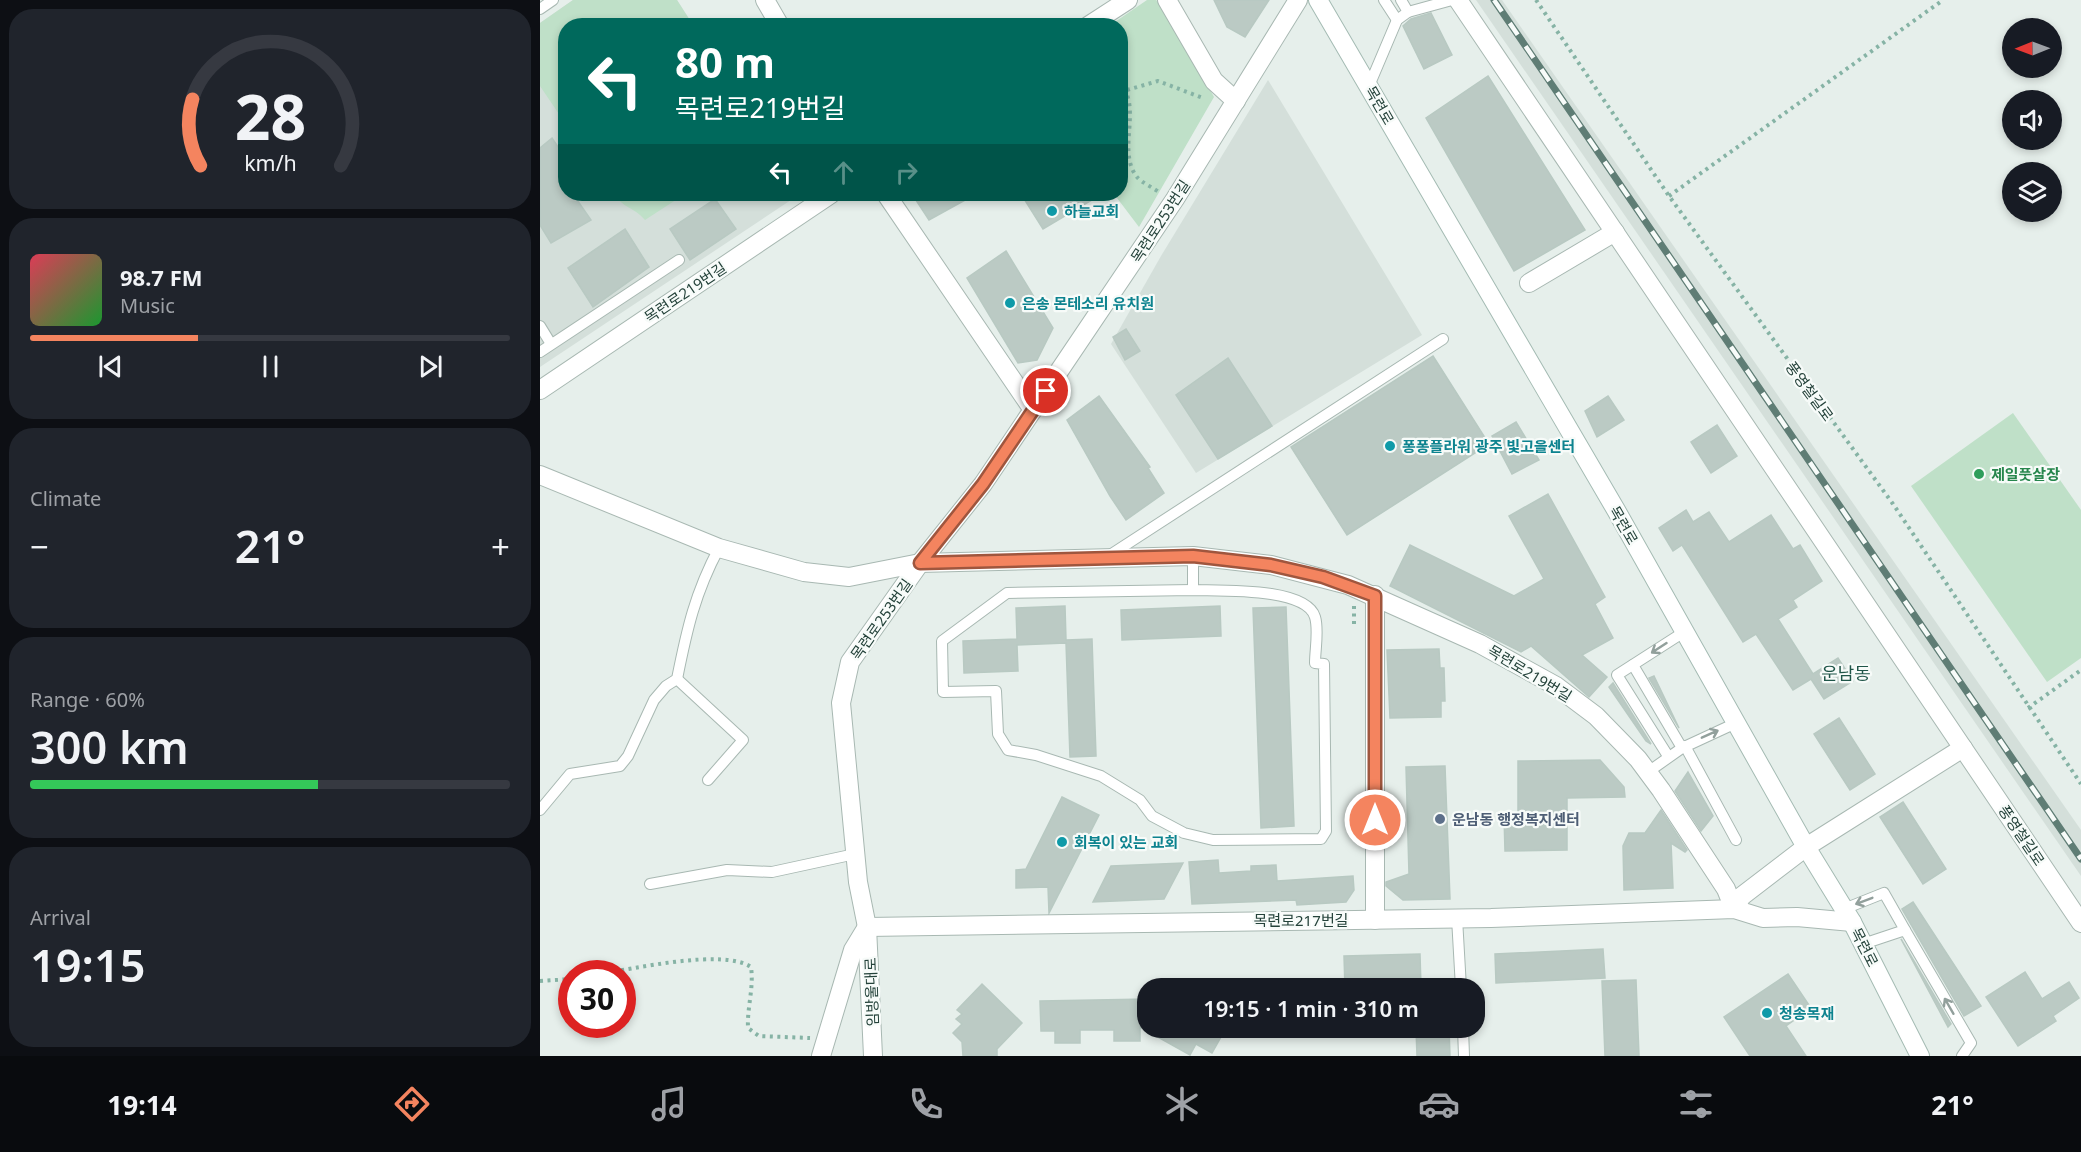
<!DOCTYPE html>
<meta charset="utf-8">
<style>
:root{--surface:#171b24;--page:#20242c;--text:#f1f3f6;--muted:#9ea1a6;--line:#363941;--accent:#f4845f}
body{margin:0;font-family:"Noto Sans","Noto Sans KR",sans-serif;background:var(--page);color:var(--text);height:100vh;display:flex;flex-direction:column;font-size:22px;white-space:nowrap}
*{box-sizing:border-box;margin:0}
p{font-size:20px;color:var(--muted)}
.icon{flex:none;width:33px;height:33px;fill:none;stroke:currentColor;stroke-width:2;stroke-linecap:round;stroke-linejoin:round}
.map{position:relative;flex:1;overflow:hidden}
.sheet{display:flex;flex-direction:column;gap:9px;padding:9px;background:#0d0f14;width:540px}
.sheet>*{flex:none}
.guide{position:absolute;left:18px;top:18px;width:570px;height:183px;border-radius:24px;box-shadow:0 3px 9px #0003;background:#00695c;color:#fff;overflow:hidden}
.needle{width:39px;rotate:269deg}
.fabs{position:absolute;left:1462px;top:18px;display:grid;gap:12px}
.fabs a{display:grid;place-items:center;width:60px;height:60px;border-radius:50%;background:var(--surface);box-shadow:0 3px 9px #0003;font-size:30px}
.speed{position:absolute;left:18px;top:960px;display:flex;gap:12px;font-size:30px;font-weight:700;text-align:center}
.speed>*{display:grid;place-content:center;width:78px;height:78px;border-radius:50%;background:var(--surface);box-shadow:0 3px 9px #0003;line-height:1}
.speed .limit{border:9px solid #d22;background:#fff;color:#111}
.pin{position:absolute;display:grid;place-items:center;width:51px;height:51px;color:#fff;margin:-26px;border:3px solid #fff;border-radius:50%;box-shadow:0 2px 6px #0007}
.me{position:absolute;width:66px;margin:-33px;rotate:0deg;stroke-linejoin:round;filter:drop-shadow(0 0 4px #0008)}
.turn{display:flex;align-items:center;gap:21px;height:126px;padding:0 18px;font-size:27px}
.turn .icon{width:78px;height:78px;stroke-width:2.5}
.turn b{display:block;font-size:42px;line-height:51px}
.lanes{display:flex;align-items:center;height:57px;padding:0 18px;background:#0003;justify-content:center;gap:30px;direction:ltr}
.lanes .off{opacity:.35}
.big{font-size:45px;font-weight:600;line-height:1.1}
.sheet .tile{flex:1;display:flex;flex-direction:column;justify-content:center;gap:9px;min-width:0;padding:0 21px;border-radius:24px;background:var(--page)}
.sheet .dial{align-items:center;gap:0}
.dial svg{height:156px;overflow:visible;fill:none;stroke:var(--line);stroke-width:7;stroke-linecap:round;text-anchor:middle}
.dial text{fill:var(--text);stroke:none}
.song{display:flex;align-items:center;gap:18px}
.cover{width:72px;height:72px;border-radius:9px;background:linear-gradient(135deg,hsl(350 70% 55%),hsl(130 70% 35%))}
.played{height:6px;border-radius:3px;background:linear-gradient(90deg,var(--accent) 35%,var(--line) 35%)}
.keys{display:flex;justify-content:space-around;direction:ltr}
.heat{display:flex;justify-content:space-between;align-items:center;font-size:33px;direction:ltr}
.charge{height:9px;border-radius:4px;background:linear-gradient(90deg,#34c759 60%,var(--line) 0)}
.trip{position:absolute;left:597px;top:978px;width:348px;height:60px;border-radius:24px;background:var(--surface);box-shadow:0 3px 9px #0003;font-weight:600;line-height:60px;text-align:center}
.tab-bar{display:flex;height:96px;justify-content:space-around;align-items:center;background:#090b0e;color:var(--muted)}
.tab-bar .icon{width:42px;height:42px}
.tab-bar .on{color:var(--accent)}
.tab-bar b{font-size:27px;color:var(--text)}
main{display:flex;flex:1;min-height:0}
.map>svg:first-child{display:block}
.built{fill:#d4dfda}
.green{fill:#bfe0c8}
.building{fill:#bbcac4;stroke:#b8c9c2;stroke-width:1.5}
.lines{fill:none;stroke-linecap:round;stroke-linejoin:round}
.service-casing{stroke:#a8b8b2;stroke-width:12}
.minor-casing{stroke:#a8b8b2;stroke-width:20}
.tertiary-casing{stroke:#a8b8b2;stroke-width:20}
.secondary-casing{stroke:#a4bbb3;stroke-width:20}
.path{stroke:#86b3a5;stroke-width:4;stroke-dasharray:3 4.5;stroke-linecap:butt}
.service{stroke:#fff;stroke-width:10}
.minor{stroke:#fff;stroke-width:18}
.tertiary{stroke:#fff;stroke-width:18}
.secondary{stroke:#fff;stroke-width:18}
.rail-casing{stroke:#5f7d75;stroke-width:7}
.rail{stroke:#f7fbf9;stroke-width:4.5;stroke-dasharray:14;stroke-linecap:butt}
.oneway{stroke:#92a09c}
.route-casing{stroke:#9f563e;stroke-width:15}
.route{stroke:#f4845f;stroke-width:10}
.culture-dot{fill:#0f9aa8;stroke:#f7fbf9;stroke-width:2}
.leisure-dot{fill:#2e9e5b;stroke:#f7fbf9;stroke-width:2}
.service-dot{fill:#5c6f8a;stroke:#f7fbf9;stroke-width:2}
.labels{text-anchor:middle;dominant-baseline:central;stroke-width:4.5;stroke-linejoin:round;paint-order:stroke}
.street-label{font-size:15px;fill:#24423a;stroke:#f7fbf9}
.culture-label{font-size:15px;font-weight:bold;fill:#0d838f;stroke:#f7fbf9;text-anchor:start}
.leisure-label{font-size:15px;font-weight:bold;fill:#27864d;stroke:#f7fbf9;text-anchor:start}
.service-label{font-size:15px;font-weight:bold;fill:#4e5e75;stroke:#f7fbf9;text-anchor:start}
.quarter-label{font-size:18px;fill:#1f5548;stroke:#f7fbf9}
</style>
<main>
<section class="sheet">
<div class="tile dial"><svg viewBox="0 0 100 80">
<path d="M14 69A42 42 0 1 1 86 69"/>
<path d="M14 69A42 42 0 0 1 10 35" stroke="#f4845f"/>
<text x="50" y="56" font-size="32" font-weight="700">28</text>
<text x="50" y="72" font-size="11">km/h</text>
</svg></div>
<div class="tile">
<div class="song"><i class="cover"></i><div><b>98.7 FM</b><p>Music</p></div></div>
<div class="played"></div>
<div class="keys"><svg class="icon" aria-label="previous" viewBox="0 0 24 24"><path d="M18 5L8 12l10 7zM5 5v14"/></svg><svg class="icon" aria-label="pause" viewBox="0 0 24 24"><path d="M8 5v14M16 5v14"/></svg><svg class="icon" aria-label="next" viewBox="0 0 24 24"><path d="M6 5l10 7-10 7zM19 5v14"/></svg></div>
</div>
<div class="tile"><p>Climate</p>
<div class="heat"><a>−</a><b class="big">21°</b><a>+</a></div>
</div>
<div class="tile"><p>Range · 60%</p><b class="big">300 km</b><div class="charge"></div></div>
<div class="tile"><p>Arrival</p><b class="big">19:15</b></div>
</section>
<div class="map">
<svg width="1541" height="1056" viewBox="0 0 1541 1056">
<rect width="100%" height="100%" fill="#e6efeb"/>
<g class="built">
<path d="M33,0H137L153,25L26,26V194H260L0,367V23Z"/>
<path d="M936,0H962L1541,830V876Z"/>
<path d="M728,80L882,335L656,473L571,344L621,256Z"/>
</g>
<g class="green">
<path d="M33,0H137L153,25L26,26L25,123L0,86V23Z"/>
<path d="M607,0H616L624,7L674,97L599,227L574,194H580V26H569Z"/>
<path d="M74,194H145L105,220C94,207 84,209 74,194Z"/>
<path d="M1473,413L1541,510V658L1507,682L1371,486Z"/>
</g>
<g class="building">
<path d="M674,0H729L705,37L687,27Z"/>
<path d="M891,13L912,55L884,69L863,26L871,19Z"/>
<path d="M948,76L1045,230L974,271L886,118Z"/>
<path d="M12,138L26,159V194H33L51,220L11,243L0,225V148Z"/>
<path d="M372,194H436L389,220Z"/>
<path d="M481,194H562L503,229Z"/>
<path d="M175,199L196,229L150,260L130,229Z"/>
<path d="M85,229L109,267L53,307L28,268Z"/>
<path d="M466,251L513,328L497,360L478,363L427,278Z"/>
<path d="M586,329L600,351L585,360L573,337Z"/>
<path d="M893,356L949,444L807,535L751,447Z"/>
<path d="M688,358L732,426L678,459L636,395Z"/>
<path d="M559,396L610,467L608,468L624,493L586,520L570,496L527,420Z"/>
<path d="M1068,396L1084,420L1057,437L1045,411Z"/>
<path d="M976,422L999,460L972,474L952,436Z"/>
<path d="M1177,425L1197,456L1171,473L1151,442Z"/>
<path d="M1008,494L1065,597L1055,604L1073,638L1042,655L1067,677L1049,697L991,646L981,652L850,586L870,545L974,596L1004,579L969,516Z"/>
<path d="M1146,510L1153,522L1169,512L1189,542L1231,515L1253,549L1260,545L1282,581L1253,600L1257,607L1238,619L1273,674L1298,658L1313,681L1284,699L1271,679L1253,690L1216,634L1203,642L1142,545L1133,551L1119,528Z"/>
<path d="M525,606L526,640L552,639L556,756L530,757L526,643L477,645L478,671L424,673L423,641L477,639L476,608Z"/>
<path d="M680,606L681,636L582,640L581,610Z"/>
<path d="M746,607L754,826L721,828L713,608Z"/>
<path d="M899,649L900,668H904L905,701H901V717L850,718L847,650Z"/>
<path d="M1114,676L1139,728L1109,678Z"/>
<path d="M1073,683L1111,744L1106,741L1069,687Z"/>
<path d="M1299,718L1335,774L1310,790L1274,734Z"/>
<path d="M1060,760L1084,787L1085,797L1027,798V850L965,851L964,816H978V761Z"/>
<path d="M905,766L910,899L863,900L846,886V882L869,874L866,767Z"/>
<path d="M1148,772L1173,816L1161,831L1135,791Z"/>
<path d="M522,797L559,815L509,913L508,887L476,888V870L486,869Z"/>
<path d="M1363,802L1406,869L1383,884L1340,817Z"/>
<path d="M1121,810L1147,850L1145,852L1131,843L1133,888L1084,890L1083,846L1089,833H1105Z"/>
<path d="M678,860L679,873L711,871V866L736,865L737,881L813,876L814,890L806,902L757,905L756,900L652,904L649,862Z"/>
<path d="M643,863L624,899L553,902L571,866Z"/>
<path d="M1373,902L1441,1006L1424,1016L1362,909Z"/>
<path d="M1361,939L1411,1024L1408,1027Z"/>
<path d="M1063,949L1065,978L956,983L955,954Z"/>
<path d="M880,954L881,987L805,988L804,956Z"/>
<path d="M1485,972L1502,999L1529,982L1539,998L1513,1016L1516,1021L1478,1046L1446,997Z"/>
<path d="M1248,974L1271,1008L1246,1026L1266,1056H1210L1184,1017Z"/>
<path d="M1096,980L1099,1056H1065L1062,981Z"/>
<path d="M442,984L482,1023L457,1049V1056H423L422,1042L413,1033L422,1024L416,1019L422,1014L417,1010Z"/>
<path d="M608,999V1028H686L672,1053L656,1044L650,1055L600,1027V1041H574V1030H540V1043H515V1031H501L500,1001Z"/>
<path d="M876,1028H909L910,1056H877Z"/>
</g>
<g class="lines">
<g class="service-casing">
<g id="service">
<path d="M844,0L857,20"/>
<path d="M861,0L868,12L912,0"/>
<path d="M0,9L13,0"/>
<path d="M829,86L857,20L868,12"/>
<path d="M0,326L11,344"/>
<path d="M0,352L139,260"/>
<path d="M653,556V590"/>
<path d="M567,557L903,339"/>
<path d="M653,590C680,591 766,587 775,617C779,630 775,650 775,663L784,664L786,831L781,839L673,840L644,833L612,816L600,800L561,776L496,755L468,750L458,734L456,691L403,692L402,641L467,593Z"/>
<path d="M1093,665L1142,748"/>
<path d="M137,679L203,740L168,780"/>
<path d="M1145,746L1196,840"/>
<path d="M1128,756L1077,675L1144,632"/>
<path d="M1108,772L1142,748L1196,723"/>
<path d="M0,810L30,774L80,766L88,756L114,700L126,686L137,679C147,629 155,593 179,548"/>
<path d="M110,884L187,870L232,872L315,854"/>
<path d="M1304,909L1344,893L1365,930"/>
<path d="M917,918L921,988"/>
<path d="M1323,944L1365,930L1431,1043L1422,1056"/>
<path d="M923,1028L924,1056"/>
</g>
</g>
<g class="minor-casing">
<g id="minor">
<path d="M225,0L240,26"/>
<path d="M627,0L674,81L696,101"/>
<path d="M548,26L588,0"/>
<path d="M346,194L493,410"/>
<path d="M989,283L1075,232"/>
<path d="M0,390L291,194"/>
<path d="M0,475L179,548L264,572L309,577L380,563L653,556L731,565L808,585L940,644L1016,686L1056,716L1098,759L1121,790L1186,889L1194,909"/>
<path d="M835,595V920"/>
<path d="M1194,909L1202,896L1266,847"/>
<path d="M327,927L951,918L1194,909L1223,918L1257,917L1312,922"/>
<path d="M281,1056L313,950L327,927"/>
<path d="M333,1056L327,927L318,882L301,703L310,662L380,563L443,484L635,199L758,0"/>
</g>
</g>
<g class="tertiary-casing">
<g id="tertiary">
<path d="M918,0L1541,923"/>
<path d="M1266,847L1423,748"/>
</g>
</g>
<g class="secondary-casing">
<path id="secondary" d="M778,0L1076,510L1266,847L1312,922L1380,1056"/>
</g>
<g class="path">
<path d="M996,0L1129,196L1353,504L1541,784"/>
<path d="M580,83C603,109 576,150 597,177C602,183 614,188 620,193"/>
<path d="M587,90L618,81L663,98"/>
<path d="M1129,196L1403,0"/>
<path d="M814,606V625"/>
<path d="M1488,708L1541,670"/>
<path d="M59,974C94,969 183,948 211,967C214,988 207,1007 208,1028L219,1036L270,1038"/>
<path d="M0,981L32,979"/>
</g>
<use href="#service" class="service"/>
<use href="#minor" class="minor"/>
<use href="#tertiary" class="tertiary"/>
<use href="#secondary" class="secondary"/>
<g class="rail-casing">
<path id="rail" d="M954,0L1541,859"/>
</g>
<use href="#rail" class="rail"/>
</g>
<defs><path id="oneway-shaft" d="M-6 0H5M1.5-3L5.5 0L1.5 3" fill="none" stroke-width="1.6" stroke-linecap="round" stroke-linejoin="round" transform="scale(1.5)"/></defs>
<g class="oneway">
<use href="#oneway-shaft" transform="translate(1119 648) rotate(147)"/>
<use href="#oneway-shaft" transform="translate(1170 734) rotate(-24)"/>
<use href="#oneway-shaft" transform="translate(1324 901) rotate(159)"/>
<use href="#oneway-shaft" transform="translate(1409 1006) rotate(-120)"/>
</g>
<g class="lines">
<g class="route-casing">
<path id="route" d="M506,391L443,484L380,563L653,556L731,565L783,577L835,596V820"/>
</g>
<use href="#route" class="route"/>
</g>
<g class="culture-dot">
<circle cx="512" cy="211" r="6"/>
<circle cx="470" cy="303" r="6"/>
<circle cx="850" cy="446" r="6"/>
<circle cx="522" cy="842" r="6"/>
<circle cx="1227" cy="1013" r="6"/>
</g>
<circle class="leisure-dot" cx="1439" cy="474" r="6"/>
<circle class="service-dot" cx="900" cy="819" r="6"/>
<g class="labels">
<g class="street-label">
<text transform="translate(840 105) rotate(60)">목련로</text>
<text transform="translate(620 221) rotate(-57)">목련로253번길</text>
<text transform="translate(145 292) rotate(-34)">목련로219번길</text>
<text transform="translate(1270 391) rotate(54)">풍영철길로</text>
<text transform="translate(1084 525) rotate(60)">목련로</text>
<text transform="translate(341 619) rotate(-55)">목련로253번길</text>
<text transform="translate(990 673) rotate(31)">목련로219번길</text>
<text transform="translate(1482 835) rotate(56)">풍영철길로</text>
<text x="761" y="920">목련로217번길</text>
<text transform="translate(1325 947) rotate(63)">목련로</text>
<text transform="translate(331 992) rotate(-92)">임방울대로</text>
</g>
<g class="culture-label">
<text x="524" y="211">하늘교회</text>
<text x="482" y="303">은송 몬테소리 유치원</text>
<text x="862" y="446">퐁퐁플라워 광주 빛고을센터</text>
<text x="534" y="842">회복이 있는 교회</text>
<text x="1239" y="1013">청송목재</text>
</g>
<g class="leisure-label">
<text x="1451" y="474">제일풋살장</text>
</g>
<g class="service-label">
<text x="912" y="819">운남동 행정복지센터</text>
</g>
<g class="quarter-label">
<text x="1306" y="673">운남동</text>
</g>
</g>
</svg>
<div class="fabs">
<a><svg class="needle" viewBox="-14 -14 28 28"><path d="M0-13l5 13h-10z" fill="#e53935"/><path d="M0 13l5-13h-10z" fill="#9ea1a6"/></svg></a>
<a><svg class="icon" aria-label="sound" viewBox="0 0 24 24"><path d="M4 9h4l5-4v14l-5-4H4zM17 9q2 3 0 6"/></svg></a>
<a><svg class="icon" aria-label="layers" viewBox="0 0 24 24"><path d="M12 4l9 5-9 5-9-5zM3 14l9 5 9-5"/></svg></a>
</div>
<div class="speed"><div class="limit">30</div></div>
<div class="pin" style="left:506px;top:391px;background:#d93025"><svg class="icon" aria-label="arrive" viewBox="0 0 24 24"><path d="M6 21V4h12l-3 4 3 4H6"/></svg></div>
<svg class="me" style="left:835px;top:820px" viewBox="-20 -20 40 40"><circle r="17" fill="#f4845f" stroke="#fff" stroke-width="3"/><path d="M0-11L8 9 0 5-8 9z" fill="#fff"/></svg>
<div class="trip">19:15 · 1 min · 310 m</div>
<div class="guide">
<div class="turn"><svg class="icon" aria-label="left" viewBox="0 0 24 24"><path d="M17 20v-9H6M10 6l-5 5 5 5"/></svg><div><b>80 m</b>목련로219번길</div></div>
<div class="lanes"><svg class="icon" aria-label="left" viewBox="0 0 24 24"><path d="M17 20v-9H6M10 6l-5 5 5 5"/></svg><svg class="icon off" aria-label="ahead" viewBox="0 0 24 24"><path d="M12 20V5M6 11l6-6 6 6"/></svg><svg class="icon off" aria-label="right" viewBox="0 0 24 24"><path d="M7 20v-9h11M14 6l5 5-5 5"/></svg></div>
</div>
</div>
</main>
<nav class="tab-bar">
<b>19:14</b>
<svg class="icon on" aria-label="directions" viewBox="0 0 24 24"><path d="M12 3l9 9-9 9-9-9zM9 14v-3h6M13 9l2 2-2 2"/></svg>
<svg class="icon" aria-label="music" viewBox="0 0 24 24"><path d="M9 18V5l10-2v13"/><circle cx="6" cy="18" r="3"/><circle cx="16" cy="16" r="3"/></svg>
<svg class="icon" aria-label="phone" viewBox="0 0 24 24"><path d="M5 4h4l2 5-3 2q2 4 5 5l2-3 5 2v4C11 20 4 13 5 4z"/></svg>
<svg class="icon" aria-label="climate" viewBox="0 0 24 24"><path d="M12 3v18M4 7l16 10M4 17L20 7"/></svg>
<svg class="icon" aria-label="car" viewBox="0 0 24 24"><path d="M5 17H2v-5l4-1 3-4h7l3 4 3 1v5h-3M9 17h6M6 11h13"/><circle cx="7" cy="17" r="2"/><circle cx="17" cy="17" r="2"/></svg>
<svg class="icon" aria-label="filters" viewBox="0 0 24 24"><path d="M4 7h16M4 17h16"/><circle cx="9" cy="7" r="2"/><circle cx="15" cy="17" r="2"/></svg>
<b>21°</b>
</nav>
